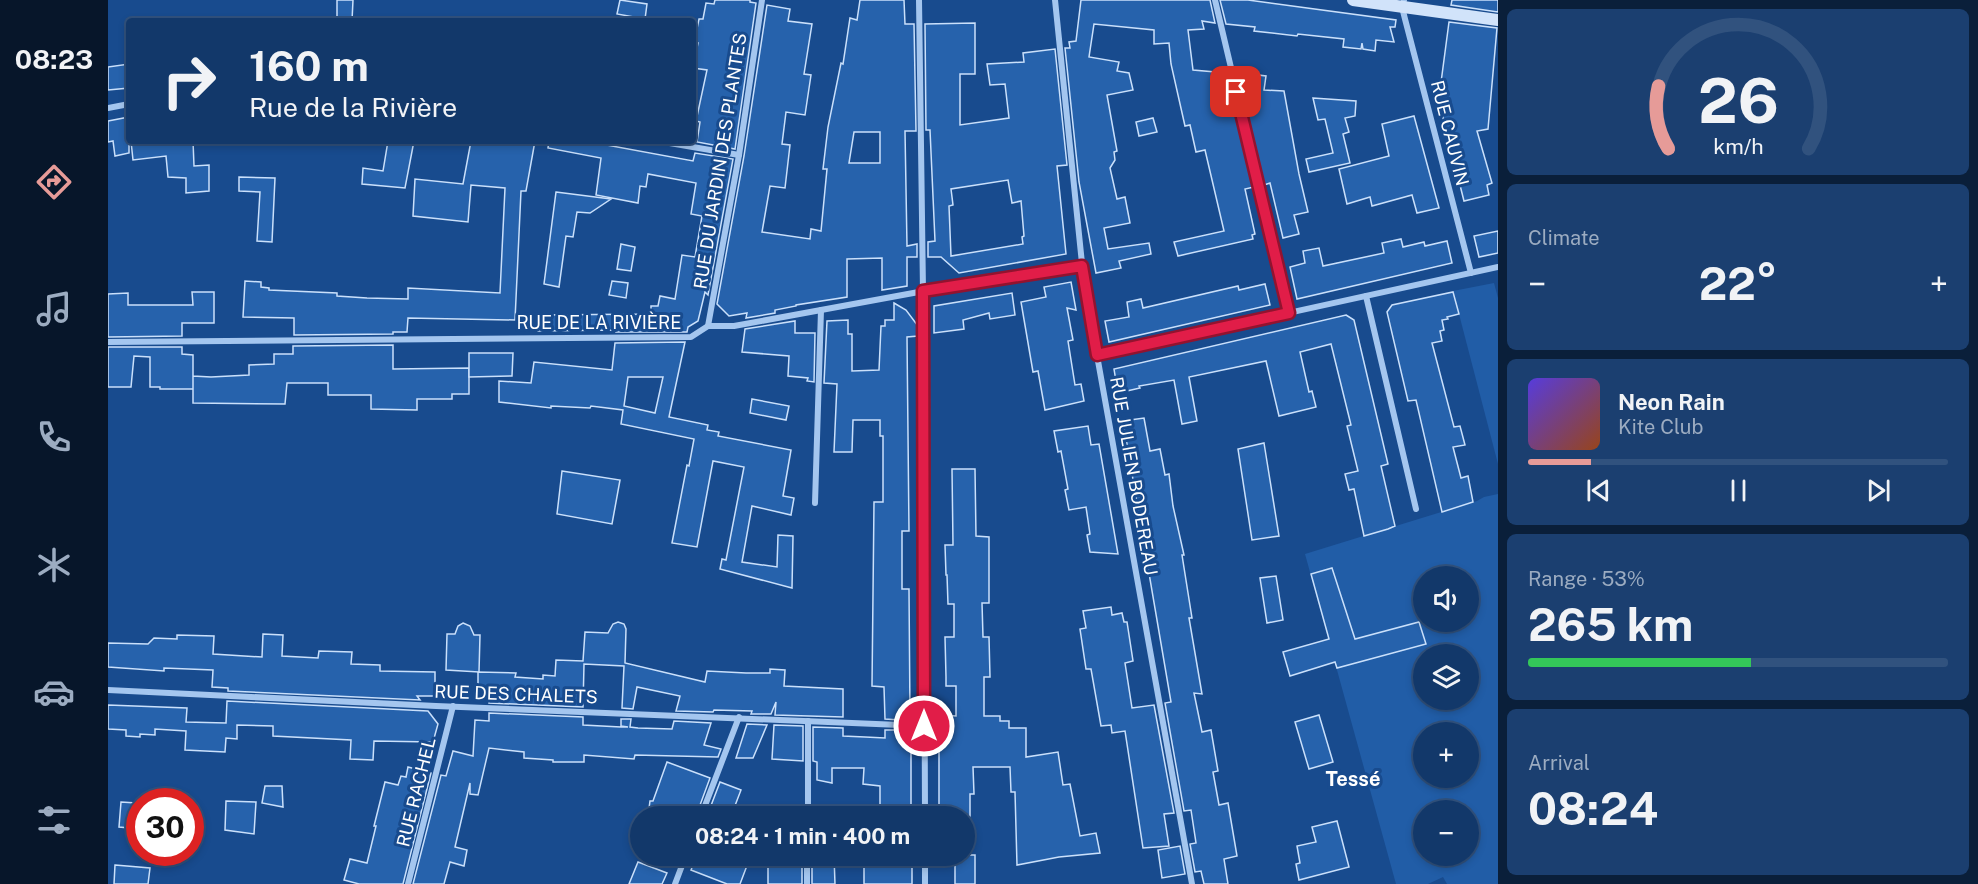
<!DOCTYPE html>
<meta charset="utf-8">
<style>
:root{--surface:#12386a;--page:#1b3f70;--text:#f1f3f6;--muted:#9cacc1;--line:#31527e;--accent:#e69b98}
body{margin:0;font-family:"Public Sans",sans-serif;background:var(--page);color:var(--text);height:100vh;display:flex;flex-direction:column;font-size:22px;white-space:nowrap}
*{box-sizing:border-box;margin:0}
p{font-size:20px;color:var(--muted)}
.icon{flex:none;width:33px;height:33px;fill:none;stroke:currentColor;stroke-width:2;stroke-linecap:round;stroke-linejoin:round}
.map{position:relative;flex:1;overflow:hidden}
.details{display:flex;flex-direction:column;gap:9px;padding:9px;background:#0a1f3a;width:480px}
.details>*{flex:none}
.guide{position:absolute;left:18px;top:18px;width:570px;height:126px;border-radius:6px;box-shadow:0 3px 9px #0003,0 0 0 2px var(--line);background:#12386a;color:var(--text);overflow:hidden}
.controls{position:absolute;left:1305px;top:566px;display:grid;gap:12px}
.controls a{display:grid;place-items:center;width:66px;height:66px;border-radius:50%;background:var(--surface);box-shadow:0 3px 9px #0003,0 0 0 2px var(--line);font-size:30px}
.speed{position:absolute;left:18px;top:788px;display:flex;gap:12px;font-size:30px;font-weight:700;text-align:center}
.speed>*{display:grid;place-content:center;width:78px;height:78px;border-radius:50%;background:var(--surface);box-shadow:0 3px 9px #0003,0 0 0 2px var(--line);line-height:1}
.speed .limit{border:9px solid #d22;background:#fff;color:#111}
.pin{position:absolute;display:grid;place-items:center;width:51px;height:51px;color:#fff;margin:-26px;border-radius:12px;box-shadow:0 3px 9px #0006}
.me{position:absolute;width:66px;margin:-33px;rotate:0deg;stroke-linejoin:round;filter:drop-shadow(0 0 4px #0008)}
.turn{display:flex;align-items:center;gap:21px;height:126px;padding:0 24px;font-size:27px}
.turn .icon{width:78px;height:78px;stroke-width:2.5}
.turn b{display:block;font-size:42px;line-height:51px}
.big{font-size:45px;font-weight:700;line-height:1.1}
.details .card{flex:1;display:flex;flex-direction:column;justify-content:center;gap:9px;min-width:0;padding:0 21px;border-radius:9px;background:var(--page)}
.details .dial{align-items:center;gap:0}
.dial svg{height:156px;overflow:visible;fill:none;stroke:var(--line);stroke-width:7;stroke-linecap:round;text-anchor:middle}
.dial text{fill:var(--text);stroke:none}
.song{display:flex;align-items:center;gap:18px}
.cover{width:72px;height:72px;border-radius:9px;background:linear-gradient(135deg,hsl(250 70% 55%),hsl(20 70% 35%))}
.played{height:6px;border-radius:3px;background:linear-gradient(90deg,var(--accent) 15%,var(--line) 15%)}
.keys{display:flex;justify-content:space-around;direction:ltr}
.heat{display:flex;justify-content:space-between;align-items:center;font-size:33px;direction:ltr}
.charge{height:9px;border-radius:4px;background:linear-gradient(90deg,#34c759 53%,var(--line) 0)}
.trip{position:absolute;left:522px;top:806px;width:345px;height:60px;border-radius:30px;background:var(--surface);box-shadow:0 3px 9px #0003,0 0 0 2px var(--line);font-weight:700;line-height:60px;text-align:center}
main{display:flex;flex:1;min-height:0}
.tab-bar{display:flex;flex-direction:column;width:108px;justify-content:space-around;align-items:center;background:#07162a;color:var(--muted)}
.tab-bar .icon{width:42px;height:42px}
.tab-bar .current{color:var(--accent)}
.tab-bar b{font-size:27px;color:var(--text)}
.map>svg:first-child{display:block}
.green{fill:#215da7;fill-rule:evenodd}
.building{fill:#2662ac;stroke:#cae0fb;stroke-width:1.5;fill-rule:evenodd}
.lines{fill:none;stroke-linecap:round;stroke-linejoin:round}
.street{stroke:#a4c6ef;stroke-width:6}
.secondary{stroke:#d1e3fa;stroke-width:12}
.route-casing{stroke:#92132f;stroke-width:15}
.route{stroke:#e11d48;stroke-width:10}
.labels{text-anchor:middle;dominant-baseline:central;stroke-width:6;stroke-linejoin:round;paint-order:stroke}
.street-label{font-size:18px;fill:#fff;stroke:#184b8e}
.neighbourhood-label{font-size:20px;font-weight:bold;fill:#fff;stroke:#184b8e}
</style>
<main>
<nav class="tab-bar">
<b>08:23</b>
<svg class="icon current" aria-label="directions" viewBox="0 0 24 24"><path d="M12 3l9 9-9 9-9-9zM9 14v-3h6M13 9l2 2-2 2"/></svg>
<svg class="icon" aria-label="music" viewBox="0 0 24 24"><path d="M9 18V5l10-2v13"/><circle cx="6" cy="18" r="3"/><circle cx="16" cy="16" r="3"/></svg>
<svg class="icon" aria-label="phone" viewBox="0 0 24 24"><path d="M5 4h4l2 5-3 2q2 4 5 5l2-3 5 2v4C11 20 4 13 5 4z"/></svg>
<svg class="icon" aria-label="climate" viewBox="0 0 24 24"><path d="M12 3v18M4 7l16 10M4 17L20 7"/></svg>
<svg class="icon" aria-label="car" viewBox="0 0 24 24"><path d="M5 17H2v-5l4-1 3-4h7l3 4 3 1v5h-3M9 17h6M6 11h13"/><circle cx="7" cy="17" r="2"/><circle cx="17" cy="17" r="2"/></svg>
<svg class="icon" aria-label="filters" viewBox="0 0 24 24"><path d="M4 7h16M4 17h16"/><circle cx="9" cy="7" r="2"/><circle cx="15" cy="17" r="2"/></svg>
</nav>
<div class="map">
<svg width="1390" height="884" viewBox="0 0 1390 884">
<rect width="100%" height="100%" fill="#184b8e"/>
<g class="green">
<path d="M1386,283L1390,298V464L1345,291Z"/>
<path d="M1390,494V884H1339L1335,877L1320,884H1288L1197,554L1369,501L1376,497ZM1316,576H1360V621H1316ZM1316,654H1360V699H1316ZM1316,732H1360V777H1316ZM1316,810H1360V855H1316Z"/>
</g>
<g class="building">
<path d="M229,0H245L244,21H229Z"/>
<path d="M512,0L539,4L537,19L509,14Z"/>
<path d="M607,0H642V2L648,3L627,149L589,142L592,122L588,121L599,70L585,68L590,43H586L591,19H595L598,3L606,4Z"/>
<path d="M752,0H796L797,24H806L808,131H797L799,246L809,244V257H799V286L774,290V258L739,259V297L688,305V306L667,310V313L638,318L639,313L621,316L609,304L636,156L659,5L682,9L680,21L704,24L696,74L703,75L697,115L678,112L674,144L682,145L677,188L662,186L654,232L702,239L703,229L713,231L719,169H715L720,127L733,63L735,64L742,18L749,20ZM746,132H772V163H741Z"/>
<path d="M973,0H1102L1107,23L1094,21L1096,29L1080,30L1085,70L1119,73L1146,187L1137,189L1147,234L1144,235L1145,239L1070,256L1066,242L1116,231L1097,150L1088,152L1082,125L1077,126L1063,64L1061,43L1046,44V30L986,24L981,57L1011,62L1009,71L1021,73L1025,90L999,95L1009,151L1006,152L1007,160L1002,168L1009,199L1017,197L1022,223L996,228L1000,249L1041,243L1043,254L1011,261L1013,268L988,273L971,182L957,48H962L961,42L968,41Z"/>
<path d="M1112,0H1140L1288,20L1287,27H1282L1286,42L1268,40L1267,51L1255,49L1254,43L1253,49L1235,47L1236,39L1190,34L1189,36L1146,31L1147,27L1118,24Z"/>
<path d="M1344,0H1390V12L1343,5Z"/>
<path d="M1341,22L1389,28L1380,129L1369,131L1384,183L1379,185L1381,195L1356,201L1328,90H1332Z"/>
<path d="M867,23V74H852V125L901,118L897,84L882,85L879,64L916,62L915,53L947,49L959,165L949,166L958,254L851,273L833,257H820V242L827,241L822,130H818L817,24ZM900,180L904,203L913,201L916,236L914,237L915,244L843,256L841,206L845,205L843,189Z"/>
<path d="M21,64V88L0,90V67Z"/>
<path d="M1134,73L1158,76L1156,90L1176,91L1191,174L1200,212L1186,215L1191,234L1175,238L1162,183L1156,185L1130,74Z"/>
<path d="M1205,98L1248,101L1247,116L1237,118L1241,132L1235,134L1242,163L1201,172L1198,159L1225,153L1217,119L1210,120Z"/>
<path d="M1306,116L1331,208L1309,213L1304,195L1264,206L1262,197L1239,204L1231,169L1281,156L1274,124Z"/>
<path d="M21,117V153L7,156L5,141L0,142V121Z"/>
<path d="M1045,118L1049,132L1031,136L1028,122Z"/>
<path d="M23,141H85L86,166L101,165V191L78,193V178L60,177L58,156L25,160Z"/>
<path d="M280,141H306L297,188L254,184L255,168L275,171Z"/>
<path d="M363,141H427L418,191H413L407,320L300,318L299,332H285V334L186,335V318L135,317L137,281L153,282V287L161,288V290L229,293V296L259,298L300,299V288L392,293L397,188L363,185L360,222L305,216L307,179L355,184Z"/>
<path d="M441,141H477L585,161L587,153L625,159L600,295L597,292L590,321L580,327L579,332H508V330L430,331L432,315L543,314V306H550L552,296L567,299L574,255L587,257L594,216L583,214L588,183L540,174L538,187L532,186L530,203L488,195L493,158L440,148Z"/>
<path d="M131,177L167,178L164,242L149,241L152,192L131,191Z"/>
<path d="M448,192L503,199L482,213L469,212L465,237L458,236L451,287L436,284Z"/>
<path d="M1390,231V253L1371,257L1366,236Z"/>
<path d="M1293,239L1295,247L1316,242L1317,246L1339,241L1344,263L1189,299L1182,267L1197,263L1195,251L1211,248L1215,266L1276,253L1274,243Z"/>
<path d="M513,244L527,247L523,271L509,269Z"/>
<path d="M504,281L520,283L518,298L501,295Z"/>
<path d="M963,282L968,310L959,308L965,340L960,341L967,385L973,384L976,401L937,410L930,371L925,372L913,302L938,297L936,287Z"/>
<path d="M1157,284L1162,305L1001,342L997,321L1021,317L1019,302L1033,299L1035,308L1130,286L1131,290Z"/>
<path d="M84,292H106V323H74V336L0,337V294L20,293V305H85Z"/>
<path d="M1345,292L1351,314L1339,317L1340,319L1334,320L1336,330L1332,331L1334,341L1324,343L1346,427L1352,426L1357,445L1345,447L1353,478L1360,476L1365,502L1334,512L1308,400L1300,401L1279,312L1284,305Z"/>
<path d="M904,293L907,315L882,319L881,313L855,320L856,329L826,333V306Z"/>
<path d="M786,303L798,310L810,326V336L799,337L801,531H794V589H801L802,716L792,720L777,719L776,687L764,686L766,502H775V436H772V420H745L744,452H726L729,384L716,383L719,321L740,320V334H744V371L771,370L773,326H777V320H786Z"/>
<path d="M1238,315L1246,320L1280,464L1273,466L1287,526L1280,529L1256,536L1246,489L1241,490L1237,474L1250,471L1239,426L1243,425L1223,344L1192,352L1201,392L1204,391L1208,407L1171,416L1158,361L1081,377L1089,421L1074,424L1066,380L1031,386L1032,388L1010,393L1006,369Z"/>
<path d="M687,321V333H707L706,382L699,381L700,378L680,376L681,356L634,352L637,329Z"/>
<path d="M577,342L561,417L600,425L599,430L611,432L610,436L683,450L675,496L686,498L683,515L644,506L634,562L669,567L670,535L685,536L684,588L612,569L614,559L618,560L636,467L605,461L589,547L564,543L579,465L581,466L586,439L513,424L515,410L483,406L482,408L443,406V408L391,402V381L423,383L426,362L504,370L507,343ZM520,377H555L547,413L516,406Z"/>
<path d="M285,345V369L361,368V394H344V399H309V410L263,409V395H220V383H179L177,404L85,403V376V389H52V387H42V357L26,356L23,387H0V347H74V354L85,355V376L103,377L141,375V365L166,364V354H185V346Z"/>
<path d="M361,353H405L404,376L361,377Z"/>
<path d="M644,399L681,406L678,420L642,413Z"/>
<path d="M1036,418L1042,451L1052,449L1057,475L1061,474L1065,506L1076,555H1074L1084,618H1081L1094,694L1086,693L1094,732L1103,730L1110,771L1105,772L1111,805L1120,803L1129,856L1116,859L1120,884H1096L1093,871L1087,872L1082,844L1088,843L1083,810L1076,811L1057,703L1063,702L1015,421Z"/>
<path d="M980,426L983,445L991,444L1010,554L982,552L979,535L982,534L978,507L961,510L957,490L960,489L953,451L950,452L946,431Z"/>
<path d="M1156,443L1171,536L1144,540L1130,449Z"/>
<path d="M844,469H867L868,536L881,537V603H874L875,637H881L882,677H876V716H892V721H901V728H918V757L950,752L955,785L962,784L972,836L988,833L992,853L951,857L909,865L907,792H903L902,767H865L866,794H862V816H831V715L848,716V686H838V677L837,637H846V604H840L839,575H838L837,545H845Z"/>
<path d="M454,471L512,480L504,524L449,514Z"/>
<path d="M1224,568L1247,639L1311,622L1318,644L1229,668L1227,662L1182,676L1175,652L1221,639L1203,574Z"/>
<path d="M1168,576L1175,620L1159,623L1152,578Z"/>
<path d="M1003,607L1004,615L1014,613L1016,622H1019L1025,661L1017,663L1024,708L1046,705L1066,813L1056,814L1061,846L1035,848L1017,731L1004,733L1003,725L993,726L983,669H978L972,629L978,628L975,611Z"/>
<path d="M510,622L516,624L518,629L517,663L597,682L599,671L638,673H662V669L677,670L676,686L735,689V717L667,715L668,702L663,714H643L644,711L606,710L605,712L568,711L572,696L529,687L525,709L514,708L516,666L476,664L475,707L381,703L382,694L370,687V672L408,673L407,677L435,679V675L447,676L448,660L475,661L477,632L500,633L505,624Z"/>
<path d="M355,623L362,626L366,635H372L371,672L338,670L339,634H347L350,626Z"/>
<path d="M155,634L175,635L174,656L210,658L211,651L244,652L243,664L272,665V671L327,672V696H309L312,700L120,691V688L104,687L105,670L56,668V671L0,667V643L40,644L46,638L69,639V635L106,636L105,654L154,657Z"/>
<path d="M119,701L320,711L330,724L325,742L266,741L265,760L242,759L243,740L165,736V726L129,725V739L118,738L117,752L77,750L78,731L47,729V735L32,734V737L18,736V730L0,729V705L79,708L78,722L118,723Z"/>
<path d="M381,713L475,717V725L513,727H520L513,726V719H523L522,727L530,728L564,729L566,721L603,723L596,745L613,749L610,757L527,755L526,759L476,755V762H445V760L416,758V752L381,748L370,795L362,794V783L347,847L359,850L356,866L342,862L336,884H305L333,775L338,776L345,751L365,756L367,720L381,721Z"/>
<path d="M1211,715L1225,762L1201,769L1187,722Z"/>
<path d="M639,724L659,725L645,758H628Z"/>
<path d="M666,725L695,726V761L664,759Z"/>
<path d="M705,727L735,728V736L757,737L777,738V730H791L803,741V816H772V786L755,784L756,768H724V783L709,780V762L705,761Z"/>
<path d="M559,762L602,778L588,816H540L542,801H545Z"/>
<path d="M300,767L323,773L295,884H251L236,880L242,859L259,863L268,826H266L277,782L290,785L293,776L298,777Z"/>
<path d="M612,782L633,790L623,816H599Z"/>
<path d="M157,786H174L175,807L154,803Z"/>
<path d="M118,801L148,802L146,834L117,830Z"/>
<path d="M13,802L28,803L27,812H32V829L11,827Z"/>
<path d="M1229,821L1241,867L1191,880L1188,864L1192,863L1189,846L1208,842L1204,827Z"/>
<path d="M1072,846L1077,874L1054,878L1050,850Z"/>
<path d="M589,855H643L632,884H619L583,870Z"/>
<rect x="660" y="855" width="34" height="29"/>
<path d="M704,855H726L727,884H704Z"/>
<path d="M776,855H804V884H756V864H765V860H768V857L776,856Z"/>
<rect x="847" y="855" width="20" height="29"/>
<path d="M530,862L559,873L554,884H521Z"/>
<path d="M7,865L42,868L40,884H6Z"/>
</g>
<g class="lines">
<g class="street">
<path d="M811,0L815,291L817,816"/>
<path d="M947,0L976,283L1084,884"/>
<path d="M1107,0L1181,313"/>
<path d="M1296,0L1294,7L1297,19L1363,273"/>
<path d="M0,108L21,104"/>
<path d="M550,141L631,155"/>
<path d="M1258,296L1308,509"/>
<path d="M600,326L631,155L654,0"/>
<path d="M0,342L583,337L600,326H626L827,289L974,265"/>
<path d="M989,355L1390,267"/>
<path d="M707,503L713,310"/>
<path d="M0,690L328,706L816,726"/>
<path d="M593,816L631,717"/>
<path d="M700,816V721"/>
<path d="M817,855V884"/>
<path d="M300,884L345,706"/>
<path d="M567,884L578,855"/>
<path d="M699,884V855"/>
</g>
<path class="secondary" d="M1245,0L1390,20"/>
</g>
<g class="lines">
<g class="route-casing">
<path id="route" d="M816,726L815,291L974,266L989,355L1181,313L1128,92"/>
</g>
<use href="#route" class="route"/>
</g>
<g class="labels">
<g class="street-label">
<text transform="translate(1342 133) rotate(76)">RUE CAUVIN</text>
<text transform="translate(612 161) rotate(-81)">RUE DU JARDIN DES PLANTES</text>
<text x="491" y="322">RUE DE LA RIVIÈRE</text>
<text transform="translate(1026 476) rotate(80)">RUE JULIEN BODEREAU</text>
<text transform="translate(408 694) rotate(2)">RUE DES CHALETS</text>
<text transform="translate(308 792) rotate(-76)">RUE RACHEL</text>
</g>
<g class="neighbourhood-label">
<text x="1245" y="779">Tessé</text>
</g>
</g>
</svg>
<div class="controls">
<a><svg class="icon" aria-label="sound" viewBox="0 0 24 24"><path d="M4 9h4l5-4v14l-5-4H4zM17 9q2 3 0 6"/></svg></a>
<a><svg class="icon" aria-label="layers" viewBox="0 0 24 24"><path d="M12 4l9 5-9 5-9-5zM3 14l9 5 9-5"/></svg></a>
<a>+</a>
<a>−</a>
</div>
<div class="speed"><div class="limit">30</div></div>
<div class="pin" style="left:1128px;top:92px;background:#d93025"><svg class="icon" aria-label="arrive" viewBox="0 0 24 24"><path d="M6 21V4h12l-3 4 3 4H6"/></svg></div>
<svg class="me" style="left:816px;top:726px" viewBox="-20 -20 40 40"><circle r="17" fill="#e11d48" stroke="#fff" stroke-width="3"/><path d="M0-11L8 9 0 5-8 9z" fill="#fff"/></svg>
<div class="trip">08:24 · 1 min · 400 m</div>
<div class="guide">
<div class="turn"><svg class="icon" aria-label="right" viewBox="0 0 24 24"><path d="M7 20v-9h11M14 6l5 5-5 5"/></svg><div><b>160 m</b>Rue de la Rivière</div></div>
</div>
</div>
<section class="details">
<div class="card dial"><svg viewBox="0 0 100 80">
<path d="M14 69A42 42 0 1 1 86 69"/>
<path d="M14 69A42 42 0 0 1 9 37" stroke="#e69b98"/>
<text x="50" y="56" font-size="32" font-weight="700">26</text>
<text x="50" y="72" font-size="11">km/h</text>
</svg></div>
<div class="card"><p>Climate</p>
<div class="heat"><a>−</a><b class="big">22°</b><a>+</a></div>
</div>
<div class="card">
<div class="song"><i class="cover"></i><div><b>Neon Rain</b><p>Kite Club</p></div></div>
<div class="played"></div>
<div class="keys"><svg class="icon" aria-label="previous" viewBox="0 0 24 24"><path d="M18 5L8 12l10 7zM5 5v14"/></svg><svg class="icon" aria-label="pause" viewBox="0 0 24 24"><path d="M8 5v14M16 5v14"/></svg><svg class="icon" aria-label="next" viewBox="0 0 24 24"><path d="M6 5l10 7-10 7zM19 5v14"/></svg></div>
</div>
<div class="card"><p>Range · 53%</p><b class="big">265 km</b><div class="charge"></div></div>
<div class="card"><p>Arrival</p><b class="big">08:24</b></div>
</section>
</main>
